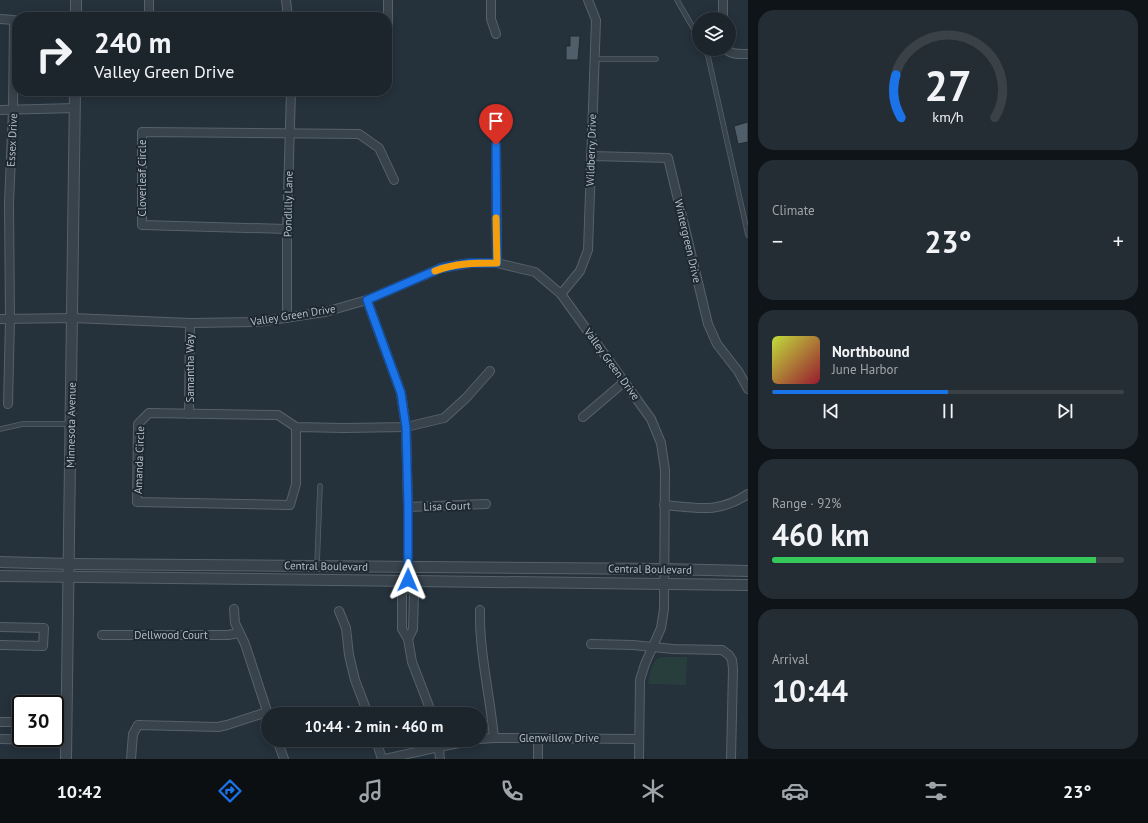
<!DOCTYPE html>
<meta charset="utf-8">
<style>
:root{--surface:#1c252c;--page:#252d34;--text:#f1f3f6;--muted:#a0a5a9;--line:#3a4248;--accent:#1a73e8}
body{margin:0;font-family:"PT Sans",sans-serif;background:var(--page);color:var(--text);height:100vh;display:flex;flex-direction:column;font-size:15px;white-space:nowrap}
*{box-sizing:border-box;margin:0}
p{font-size:13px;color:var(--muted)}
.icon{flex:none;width:22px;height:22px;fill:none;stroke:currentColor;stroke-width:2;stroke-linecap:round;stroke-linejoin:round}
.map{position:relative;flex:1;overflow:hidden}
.side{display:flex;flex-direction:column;gap:10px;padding:10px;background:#0f1418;width:400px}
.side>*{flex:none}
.top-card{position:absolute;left:12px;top:12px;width:380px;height:84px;border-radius:16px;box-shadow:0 2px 10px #0003,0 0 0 1px var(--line);background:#1c252c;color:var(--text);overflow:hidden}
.fabs{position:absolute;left:692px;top:12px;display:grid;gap:8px}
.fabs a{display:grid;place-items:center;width:44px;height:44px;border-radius:50%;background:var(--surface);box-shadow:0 2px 10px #0003,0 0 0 1px var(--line);font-size:20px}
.speed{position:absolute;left:12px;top:695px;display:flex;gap:8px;font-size:20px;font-weight:700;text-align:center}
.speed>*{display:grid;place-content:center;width:52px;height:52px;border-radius:50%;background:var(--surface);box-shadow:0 2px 10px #0003,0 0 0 1px var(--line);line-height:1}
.speed .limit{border:2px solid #111;border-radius:6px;background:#fff;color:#111}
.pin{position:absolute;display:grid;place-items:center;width:34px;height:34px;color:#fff;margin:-41px -17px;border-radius:50% 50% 50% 0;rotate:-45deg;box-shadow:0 0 4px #0007}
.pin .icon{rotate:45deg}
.me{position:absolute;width:44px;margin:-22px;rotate:1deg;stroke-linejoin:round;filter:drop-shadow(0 0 3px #0008)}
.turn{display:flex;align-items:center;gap:14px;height:84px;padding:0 16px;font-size:18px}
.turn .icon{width:52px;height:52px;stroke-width:2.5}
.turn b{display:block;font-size:28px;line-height:34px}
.big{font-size:30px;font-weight:700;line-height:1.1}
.side .widget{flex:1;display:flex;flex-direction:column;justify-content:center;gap:6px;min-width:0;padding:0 14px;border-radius:16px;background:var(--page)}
.side .dial{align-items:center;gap:0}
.dial svg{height:104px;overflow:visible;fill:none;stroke:var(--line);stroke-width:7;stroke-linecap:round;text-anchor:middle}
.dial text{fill:var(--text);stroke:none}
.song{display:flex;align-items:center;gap:12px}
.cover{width:48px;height:48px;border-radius:6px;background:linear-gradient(135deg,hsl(70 70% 55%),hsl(350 70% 35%))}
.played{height:4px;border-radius:2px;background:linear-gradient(90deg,var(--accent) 50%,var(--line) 50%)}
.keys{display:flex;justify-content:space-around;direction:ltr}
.heat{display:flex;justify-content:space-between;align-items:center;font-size:22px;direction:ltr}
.charge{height:6px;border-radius:3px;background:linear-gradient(90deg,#34c759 92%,var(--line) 0)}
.trip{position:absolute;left:261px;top:707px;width:226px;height:40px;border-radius:20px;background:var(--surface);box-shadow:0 2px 10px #0003,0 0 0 1px var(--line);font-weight:700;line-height:40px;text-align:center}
.tab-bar{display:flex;height:64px;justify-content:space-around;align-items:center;background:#0b0f12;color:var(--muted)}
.tab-bar .icon{width:28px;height:28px}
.tab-bar .current{color:var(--accent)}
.tab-bar b{font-size:18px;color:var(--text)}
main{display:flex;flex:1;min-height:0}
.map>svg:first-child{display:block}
.green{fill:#283e3d}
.building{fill:#505e69;stroke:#202a33}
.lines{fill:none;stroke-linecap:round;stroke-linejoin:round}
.service-casing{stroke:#57616a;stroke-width:5.5}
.minor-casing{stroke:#57616a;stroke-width:10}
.tertiary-casing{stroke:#57616a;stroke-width:12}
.service{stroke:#39434c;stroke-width:4}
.minor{stroke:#39434c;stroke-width:8}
.tertiary{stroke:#39434c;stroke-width:10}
.route-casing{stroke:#114b97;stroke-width:10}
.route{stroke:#1a73e8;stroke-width:7}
.slow{stroke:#f59e0b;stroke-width:7}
.labels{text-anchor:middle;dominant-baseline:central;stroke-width:4;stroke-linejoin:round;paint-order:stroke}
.street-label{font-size:11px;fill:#b4bec7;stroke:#1e2831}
</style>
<main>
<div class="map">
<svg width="748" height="759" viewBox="0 0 748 759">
<rect width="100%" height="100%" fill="#25313b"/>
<path class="green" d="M661,657H687L686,685L648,684C650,675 651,660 661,657Z"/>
<g class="building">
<path d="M570,36H580L578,60H566V46H570Z"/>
<path d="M748,122V142L738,144L734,126Z"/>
</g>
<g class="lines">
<g class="service-casing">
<g id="service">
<path d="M677,0L699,38"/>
<path d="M705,49L708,56L748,235"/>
<path d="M594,59H656"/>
<path d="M0,429L23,424H69"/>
<path d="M317,566L320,486"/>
</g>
</g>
<g class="minor-casing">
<g id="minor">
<path d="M286,0L288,17"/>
<path d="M388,0V36"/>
<path d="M491,0V19L496,34"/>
<path d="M149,17V0"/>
<path d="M0,19L14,20L13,110L9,203L10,319L8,404"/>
<path d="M723,19V0"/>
<path d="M726,49C731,55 740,54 748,54"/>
<path d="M0,110L75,108"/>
<path d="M496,145L497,263"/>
<path d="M591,156L668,158L708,324L717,344L738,371L748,389"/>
<path d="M287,229L142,225V132L359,134L379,148L394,180"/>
<path d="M561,294L580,271L588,250L596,20L588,0"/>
<path d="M367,300L401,393L406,427L408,507V581L402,593V629L408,639L412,662L432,714"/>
<path d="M287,318V229L291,91"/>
<path d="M0,319L73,318L190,323L258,322L325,312L367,300L441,268L470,263H497L535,272L561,294L651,419L661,443L665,470L664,609L661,628L645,664L640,680L639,759"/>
<path d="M189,414L190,323"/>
<path d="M583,417L624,382"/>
<path d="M296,427V484L290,505L137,502L138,424L149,413L278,415L296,427L344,428L406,427L444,418L466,398L490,371"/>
<path d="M664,505C697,508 718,514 748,494"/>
<path d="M408,507L486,504"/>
<path d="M408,581L414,593L413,629L408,639"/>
<path d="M234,609L235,623L245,644L268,714"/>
<path d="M480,610C479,652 490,695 494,738"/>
<path d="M339,611L346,628L349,655L355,680L368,714"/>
<path d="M0,627L44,628L43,646L0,645"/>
<path d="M102,635H228L239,633"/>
<path d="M591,644L633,645L673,649L722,650L729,655L732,660L733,669L731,759"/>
<path d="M0,722H21"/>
<path d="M0,739L43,740V738"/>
<path d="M480,739L494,738L639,739"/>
<path d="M277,740L284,759"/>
<path d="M376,740L382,759"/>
<path d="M438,740L440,759"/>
<path d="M131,759L133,734L138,725L218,727L227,725L267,712"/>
<path d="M385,759L439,747L475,740"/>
<path d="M538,759V738"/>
</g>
</g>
<g class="tertiary-casing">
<g id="tertiary">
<path d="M76,17V0"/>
<path d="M0,562L69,564L665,569L748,571"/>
<path d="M0,576L748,585"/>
<path d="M66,759L75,91"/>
</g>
</g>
<use href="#service" class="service"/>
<use href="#minor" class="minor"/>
<use href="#tertiary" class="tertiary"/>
</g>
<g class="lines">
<g class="route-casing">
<path id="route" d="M408,580V507L406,427L401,393L367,300L441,268L470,263H497L496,145"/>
</g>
<use href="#route" class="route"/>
<path class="slow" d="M435,271C455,263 476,263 497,263L496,218"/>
</g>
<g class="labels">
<g class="street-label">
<text transform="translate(12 140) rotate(-87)">Essex Drive</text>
<text transform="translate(591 150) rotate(-88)">Wildberry Drive</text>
<text transform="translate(142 178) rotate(-90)">Cloverleaf Circle</text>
<text transform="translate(288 204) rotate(-89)">Pondlilly Lane</text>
<text transform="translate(688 241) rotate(77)">Wintergreen Drive</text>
<text transform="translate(293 315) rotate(-9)">Valley Green Drive</text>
<text transform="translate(612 364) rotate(54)">Valley Green Drive</text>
<text transform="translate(190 368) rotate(-90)">Samantha Way</text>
<text transform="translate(71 425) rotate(-89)">Minnesota Avenue</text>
<text transform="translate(139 460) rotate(-88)">Amanda Circle</text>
<text transform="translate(447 506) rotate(-2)">Lisa Court</text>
<text transform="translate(326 566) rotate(1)">Central Boulevard</text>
<text transform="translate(650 569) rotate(1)">Central Boulevard</text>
<text x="171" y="635">Dellwood Court</text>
<text x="559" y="738">Glenwillow Drive</text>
</g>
</g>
</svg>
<div class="fabs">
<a><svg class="icon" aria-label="layers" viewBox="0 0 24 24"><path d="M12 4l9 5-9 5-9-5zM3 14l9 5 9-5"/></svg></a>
</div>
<div class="speed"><div class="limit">30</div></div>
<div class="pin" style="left:496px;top:145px;background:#d93025"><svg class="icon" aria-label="arrive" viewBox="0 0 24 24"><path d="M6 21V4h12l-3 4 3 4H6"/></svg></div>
<svg class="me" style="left:408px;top:580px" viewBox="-20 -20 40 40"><path d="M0-17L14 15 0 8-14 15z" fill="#1a73e8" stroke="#fff" stroke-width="4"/></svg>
<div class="trip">10:44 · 2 min · 460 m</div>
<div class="top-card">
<div class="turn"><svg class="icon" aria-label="right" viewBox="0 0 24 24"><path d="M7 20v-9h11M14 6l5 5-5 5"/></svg><div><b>240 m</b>Valley Green Drive</div></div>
</div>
</div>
<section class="side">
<div class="widget dial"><svg viewBox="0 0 100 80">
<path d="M14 69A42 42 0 1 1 86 69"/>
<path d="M14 69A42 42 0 0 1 10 36" stroke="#1a73e8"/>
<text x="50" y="56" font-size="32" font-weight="700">27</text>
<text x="50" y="72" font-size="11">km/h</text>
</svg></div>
<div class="widget"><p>Climate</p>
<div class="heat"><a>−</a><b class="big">23°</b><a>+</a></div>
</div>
<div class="widget">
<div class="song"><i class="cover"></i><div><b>Northbound</b><p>June Harbor</p></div></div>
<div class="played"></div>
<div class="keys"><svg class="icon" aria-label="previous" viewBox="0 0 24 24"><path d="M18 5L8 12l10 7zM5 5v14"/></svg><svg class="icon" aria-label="pause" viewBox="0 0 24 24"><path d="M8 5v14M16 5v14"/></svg><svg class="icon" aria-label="next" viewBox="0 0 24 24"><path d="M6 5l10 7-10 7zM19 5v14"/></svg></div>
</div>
<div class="widget"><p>Range · 92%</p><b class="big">460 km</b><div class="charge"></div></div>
<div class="widget"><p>Arrival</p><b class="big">10:44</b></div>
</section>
</main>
<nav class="tab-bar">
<b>10:42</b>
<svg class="icon current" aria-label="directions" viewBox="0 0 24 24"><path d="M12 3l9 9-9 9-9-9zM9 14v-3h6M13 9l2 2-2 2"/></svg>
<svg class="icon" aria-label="music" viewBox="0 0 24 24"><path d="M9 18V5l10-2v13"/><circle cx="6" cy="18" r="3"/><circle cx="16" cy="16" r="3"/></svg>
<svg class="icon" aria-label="phone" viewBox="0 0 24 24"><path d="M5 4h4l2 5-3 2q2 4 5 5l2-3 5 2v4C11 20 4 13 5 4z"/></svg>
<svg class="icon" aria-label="climate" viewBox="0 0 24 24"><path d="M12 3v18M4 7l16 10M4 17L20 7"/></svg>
<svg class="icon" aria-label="car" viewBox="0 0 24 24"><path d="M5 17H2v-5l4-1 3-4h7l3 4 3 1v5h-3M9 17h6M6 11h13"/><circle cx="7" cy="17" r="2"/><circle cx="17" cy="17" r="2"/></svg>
<svg class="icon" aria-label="filters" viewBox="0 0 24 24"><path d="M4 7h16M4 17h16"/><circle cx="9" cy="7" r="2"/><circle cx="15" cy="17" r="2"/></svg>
<b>23°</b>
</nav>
